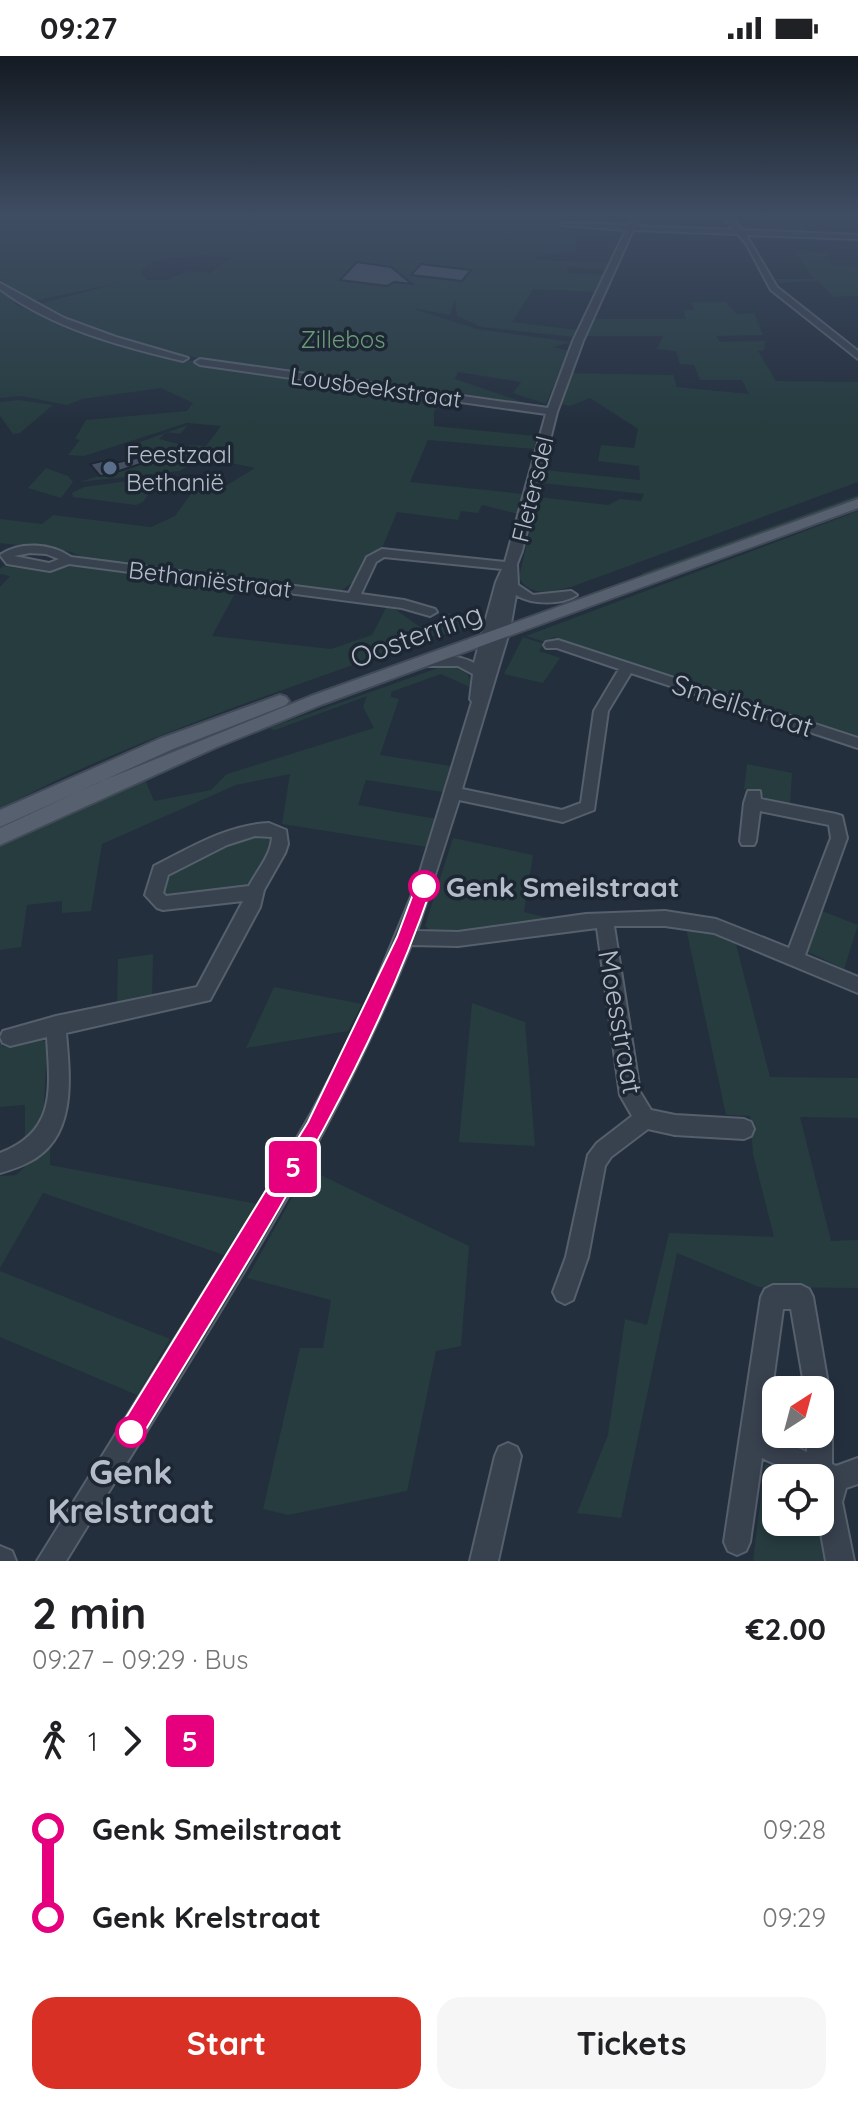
<!DOCTYPE html>
<html lang="en">
<head>
<meta charset="utf-8">
<style>
	:root { --surface:#fff; --page:#f6f6f6; --text:#202124; --muted:#757577; --accent:#d93025 }
	body { margin:0; font-family:Quicksand,sans-serif; background:var(--page); color:var(--text); height:100vh; display:flex; flex-direction:column; font-size:30px; white-space:nowrap }
	* { box-sizing:border-box; margin:0 }
	p { font-size:26px; color:var(--muted) }
	.icon { flex:none; width:44px; height:44px; fill:none; stroke:currentColor; stroke-width:2; stroke-linecap:round; stroke-linejoin:round }
	.map { position:relative; height:1505px; overflow:hidden }
	.sheet { display:flex; flex-direction:column; background:var(--surface); flex:1 }
	.sheet>* { flex:none }
	.badge { padding:0 16px; border-radius:6px; font-size:28px; line-height:52px }
	.needle { width:52px; rotate:36deg }
	.fabs { position:absolute; left:762px; top:1320px; display:grid; gap:16px }
	.fabs a { display:grid; place-items:center; width:72px; height:72px; border-radius:16px; background:var(--surface); box-shadow:0 4px 12px #0003; font-size:40px }
	.map>.badge { position:absolute; translate:-50% -50%; box-shadow:0 0 0 4px #fff }
	.legs { display:flex; align-items:center; gap:12px; height:88px; padding:0 32px; font-size:26px }
	.legs p { margin-inline-start:auto }
	.overview { display:flex; align-items:center; justify-content:space-between; height:136px; padding:0 32px }
	h1 { font-size:44px; font-weight:800; line-height:60px }
	.primary-button { display:flex; gap:16px; margin-top:auto; padding:16px 32px }
	.primary-button a { flex:1; height:92px; border-radius:24px; background:var(--accent); color:#fff; font-size:32px; font-weight:800; line-height:92px; text-align:center }
	.primary-button a+a { background:var(--page); color:var(--text) }
	ul { padding:0 32px; list-style:none }
	li { display:flex; align-items:center; gap:28px; height:88px; font-size:30px }
	li i { display:grid; place-items:center; width:12px; height:100%; margin:0 10px; background:currentColor }
	li i::after { content:''; width:20px; height:20px; margin:-10px; border:6px solid; border-radius:50%; background:var(--surface) }
	li p { margin-inline-start:auto }
	li:first-child i { background:linear-gradient(#0000 50%,currentColor 0) }
	li:last-child i { background:linear-gradient(currentColor 50%,#0000 0) }
	.status { display:flex; justify-content:space-between; align-items:center; height:56px; padding:0 40px; background:var(--surface); direction:ltr }
	.status svg { height:22px; fill:currentColor }
	.map>svg:first-child { display:block }
</style>
</head>
<body>
<div class="status"><b>09:27</b><svg viewBox="0 0 49 12"><path d="M0 12V9h3v3zM5 12V6h3v6zM10 12V3h3v9zM15 12V0h3v12zM26 1h20v11H26zM47 4h2v5h-2z"/></svg></div>
<div class="map">
<svg width="858" height="1505" viewBox="0 0 858 1505">
	<rect width="100%" height="100%" fill="#242f3e"/>
	<!-- green -->
	<path fill="#263c3f" fill-rule="evenodd" d="M0,158h564v11l11,1 1,25 -41,5v4l74,3 -3,7 -38,-3 -2,6 38,2 -8,17 -63,-3 -21,33 65,8 -3,7 -93,-10 -24,-11 -2,-16 -5,15 -39,-7 66,21 95,13 -19,5 15,4 -22,53 -33,-11 8,-11 -63,-10 -3,7 85,29 -337,-49c-58,-11 -113,-34 -169,-54l85,-22 -90,19 -29,-23zM202,199l30,2 -21,16 -22,-2 -23,9h-19l-7,-8c9,-17 43,-13 62,-17z
		M773,158l85,1v8l-53,-1 4,12 -29,-1z
		M794,195l33,2 5,12 26,1v30l-24,1 -16,-16 -38,2 -3,-4h37z
		M0,232l16,13 -2,3 16,7 149,48 135,21 3,3 -6,6 6,2 11,-9 114,17 -8,13v14l103,10 -3,13 -106,-9 -18,42 113,12 -5,20 -36,-9 -4,8 -17,-2 -3,9 -61,-8 -14,34 -21,15 -8,20 -13,10 -256,-33 -14,-6 -71,-9v-24l42,5 11,-9 98,12 24,-11 18,-25 21,2 41,-25 -47,-10v4l-22,-3 -4,5 6,2 -8,5 -101,11 58,-17 -11,-18 62,-22 -8,9 -14,-2 -7,7 27,7 -3,5 5,1 1,-7 17,1 15,-20 -34,-3 -103,33 -16,-1 12,-15 -5,-1 11,-19 101,-9 6,-8 -32,-15 -79,11 -15,6 -45,-9 -22,2z
		M691,246h35l11,12 17,-1 9,22 -47,1 4,6 45,-1 -1,9 -6,1 18,30 82,1v100l-287,105c-19,4 -41,12 -52,-10l19,-80 70,8 12,-6 21,2 3,-7 -103,-11 4,-13 95,10 -1,-14 -41,-5 3,-16 33,3 4,-19 -48,-31 -20,8 -9,-2 11,-31 101,2 4,12 72,7 -7,-14h-42l-6,-15 -14,-1 -4,-13 -19,-2 6,-13h-76l8,-17h91l-3,-9h11z
		M19,344l34,5 -33,28 -7,1 -13,-18v-14z
		M46,412l22,8 5,6 -12,16 -33,-10z
		M151,422l3,9 -11,15 -7,3 -63,-8 -1,-4 12,-6z
		M858,439v4l-211,78 -5,-4z
		M858,455v228l-304,-102 -9,5 -19,-6z
		M78,509l161,21 -27,50 119,13 41,-14 16,-31 32,23 17,-2 10,-12 23,8 -8,5v5l-28,5c-145,53 -298,100 -434,173v-222l10,-11 -10,-2v-5l3,-3 44,6z
		M523,581l21,7 -5,7 21,7 -17,25 -39,-9z
		M458,607l-3,4 13,7 4,14 -31,-14 -50,18v5l8,2 -19,56 71,11 -8,26 -77,-12 -8,25 78,14 -9,28 -145,-23 8,-50 -54,11 -134,59 -11,67 -29,2v-12l-35,4 -6,42 -21,3v-106l145,-65 9,22 57,-11 16,-16 147,-46 -11,-21 4,-11 -92,34 -6,-2 169,-60 -1,-4z
		M747,708l45,9 -2,31 -22,-4 -11,-9 -13,-2z
		M254,775l23,6 -25,49 -87,12 -7,-15 2,-6z
		M453,782l80,17 -9,57 28,7 -116,15 -11,-8z
		M822,855l36,14 -14,44 -36,-17z
		M686,872h14l36,16 34,133 88,1v40l-58,-1 31,124 27,-1v48l-99,-1 -82,-34 -56,265 -44,-5 31,-78 17,-116 22,6 22,-92 105,4 -21,-83 -3,-38 -24,-1z
		M153,898l-1,44 -35,5 1,-44z
		M274,931l88,17 -14,27 -102,17z
		M472,947l53,19 10,124 -76,-4z
		M40,981l7,7 -4,79 -18,15v-33l-25,2v-69l3,9z
		M50,1087v22l207,39 -33,51 -181,-62 -43,75v-92l16,-1z
		M308,1113l161,77 -8,100 -25,5 -29,140 -119,24 -25,-6 37,-161h23l8,-48 -84,-22z
		M0,1215l170,68 -33,56 -137,-58z
		M765,1408l45,14h-34v44h44l13,39h-80z"/>
	<!-- building -->
	<path fill="#455162" stroke="#1f2835" stroke-width="2" d="M357,206l34,5 21,17 -18,-2 -7,4 -47,-6z
		M421,208l50,6 -9,11 -51,-6z
		M141,401l2,6 -36,12 -7,1 -10,-12 12,-3 4,4z"/>
	<g fill="none" stroke-linecap="round" stroke-linejoin="round">
		<!-- minor casing -->
		<g stroke="#565f6c" stroke-width="4">
			<path id="minor" d="M633,158h8l-6,12 99,4 -14,-16h8l14,16 116,5v4l-112,-4 31,52 81,64v8l-87,-69 -24,-45 -9,-11 -105,-4 -50,111 -26,71 -35,139 -5,13 1,21 15,10 38,-4 6,4c-15,10 -45,10 -61,0l-6,34 -48,160 100,21 19,-7 13,-92 25,-42 -62,-21h-11l-2,-3 2,-3 12,-2 300,98v10l-227,-75 -23,38 -14,99 -31,12 -104,-22 -42,131 41,1 128,-18 79,-3 51,8 73,29 42,-110 -2,-13 -69,-14 -4,30 -2,4h-12l-2,-4 4,-38 4,-12h12l1,8 75,15 6,2 5,22 -42,117 53,22v16l-144,-60 -49,-7h-51l26,166 11,18 24,5 69,4 7,3 3,7 -3,7 -7,3 -69,-4 -27,-6 -37,28 -6,9 -17,91 -15,43 -8,4 -8,-4 -4,-8 13,-35 22,-102 9,-12 35,-27 -12,-21 -23,-167 -139,18 -47,-1c-88,218 -223,416 -345,616h-29l224,-361 51,-88 47,-89 57,-138 56,-183 -2,-3 3,-25 -15,-8h-32l-7,-4c13,-9 41,-7 55,1l22,-81 6,-13 -118,-12 -8,5 -15,32 43,6 31,9 2,3 -7,4 -28,-8 -333,-44 -19,7 -43,-7 -7,-9c20,-14 51,-12 71,2l278,36 18,-36 15,-8 123,13 41,-148 -346,-49 -5,-3 5,-3 348,49 25,-67 53,-111 -64,-5 4,-2 62,2zM30,497l16,1 13,5 -10,4 -35,-7zM502,547l-14,52 1,-4z
				M0,227l64,35 52,19 72,21 -5,3c-63,-15 -131,-33 -183,-72z
				M269,767l17,7 2,14 -3,9 -21,37 -4,17 -50,93 -144,33c4,45 11,105 -37,129 -9,5 -19,8 -29,11v-20c57,-22 50,-64 47,-116l-37,9 -7,-3 -3,-6 3,-6 53,-15 141,-29 46,-86 -80,9 -6,-2 -12,-13 9,-29c36,-18 73,-41 115,-43zM255,780l17,1c-1,19 -15,33 -23,49l-83,10 -3,-3 5,-18 59,-30z
				M773,1229h28l8,4 4,8 16,93 -2,6 5,9v59l4,2 22,-8v26l-12,4 -4,14 12,59h-28l-7,-39 1,-44h-16l-42,-20 -12,84 -4,9 -9,4 -9,-4 -4,-9 37,-245 4,-8zM783,1253h8l14,81h15v44h-13v18l-41,-19z
				M508,1387l9,4 4,9 -23,105h-28l25,-105 4,-9z
				M0,1490l12,5 4,10h-16z"/>
		</g>
		<!-- major casing -->
		<g stroke="#414a57" stroke-width="4">
			<path id="major" d="M858,443v9l-535,196 -106,43 -217,98v-17l97,-45 214,-87z
				M280,639l6,2 3,4 -3,4 -113,44 -173,78v-17l159,-71z"/>
		</g>
		<!-- minor -->
		<use href="#minor" fill="#38414e" fill-rule="evenodd"/>
		<!-- major -->
		<use href="#major" fill="#56606e" fill-rule="evenodd"/>
	</g>
	<!-- sky -->
	<linearGradient id="sky" x2="0" y2="1"><stop stop-color="#141a22"/><stop offset="0.43" stop-color="#3f4d63"/><stop offset="1" stop-color="#3f4d63" stop-opacity="0"/></linearGradient>
	<rect width="858" height="369" fill="url(#sky)"/>
	<!-- line-1 -->
	<path fill="#e6007e" stroke="#fff" stroke-width="2" d="M424,824l8,6c-67,199 -186,376 -293,555l-8,3 -9,-3 -4,-9 4,-8 186,-302 89,-185 19,-51z"/>
	<!-- markers -->
	<circle fill="#5c6f8a" stroke="#1d2633" stroke-width="3" cx="110" cy="412" r="8"/>
	<g fill="#fff" stroke="#e6007e" stroke-width="4">
		<circle cx="424" cy="830" r="14"/>
		<circle cx="131" cy="1376" r="14"/>
	</g>
	<g text-anchor="middle" dominant-baseline="central" stroke-width="7" stroke-linejoin="round" paint-order="stroke">
		<!-- far-park labels -->
		<g font-size="24" fill="#6b9a76" stroke="#1d2633">
			<text x="343" y="283">Zillebos</text>
		</g>
		<!-- far-street labels -->
		<g font-size="24" fill="#b4bcc9" stroke="#1d2633">
			<text transform="translate(376 331) rotate(8)">Lousbeekstraat</text>
			<text transform="translate(532 433) rotate(-76)">Fletersdel</text>
			<text transform="translate(210 523) rotate(7)">Bethaniëstraat</text>
		</g>
		<!-- far-poi labels -->
		<g font-size="24" fill="#b4bcc9" stroke="#1d2633" text-anchor="start">
			<text x="126" y="398">Feestzaal<tspan x="126" dy="28">Bethanië</tspan></text>
		</g>
		<!-- street labels -->
		<g font-size="28" fill="#b4bcc9" stroke="#1d2633">
			<text transform="translate(416 579) rotate(-20)">Oosterring</text>
			<text transform="translate(743 649) rotate(18)">Smeilstraat</text>
			<text transform="translate(621 966) rotate(80)">Moesstraat</text>
		</g>
		<!-- stop labels -->
		<g font-size="28" font-weight="bold" fill="#b4bcc9" stroke="#1d2633" text-anchor="start">
			<text x="446" y="830">Genk Smeilstraat</text>
		</g>
		<!-- near-stop labels -->
		<g font-size="34" font-weight="bold" fill="#b4bcc9" stroke="#1d2633">
			<text x="131" y="1415">Genk<tspan x="131" dy="39">Krelstraat</tspan></text>
		</g>
	</g>
</svg>
<div class="fabs">
<a><svg class="needle" viewBox="-14 -14 28 28"><path d="M0-13l5 13h-10z" fill="#e53935"/><path d="M0 13l5-13h-10z" fill="#757577"/></svg></a>
<a><svg class="icon" aria-label="locate" viewBox="0 0 24 24"><circle cx="12" cy="12" r="6"/><path d="M12 2v4M12 18v4M2 12h4M18 12h4"/></svg></a>
</div>
<b class="badge" style="left:293px;top:1111px;background:#e6007e;color:#fff">5</b>
</div>
<section class="sheet">
<div class="overview"><div><h1>2 min</h1><p>09:27 – 09:29 · Bus</p></div><b>€2.00</b></div>
<div class="legs"><svg class="icon" aria-label="walk" viewBox="0 0 24 24"><circle cx="13" cy="4" r="2"/><path d="M13 8l-2 6 4 7M11 14l-3 7M7 12l3-4h3l4 4"/></svg>1<svg class="icon" aria-label="forward" viewBox="0 0 24 24"><path d="M9 5l7 7-7 7"/></svg><b class="badge" style="background:#e6007e;color:#fff">5</b></div>
<ul>
<li><i style="color:#e6007e"></i><b>Genk Smeilstraat</b><p>09:28</p></li>
<li><i style="color:#e6007e"></i><b>Genk Krelstraat</b><p>09:29</p></li>
</ul>
<div class="primary-button"><a>Start</a><a>Tickets</a></div>
</section>
</body>
</html>
